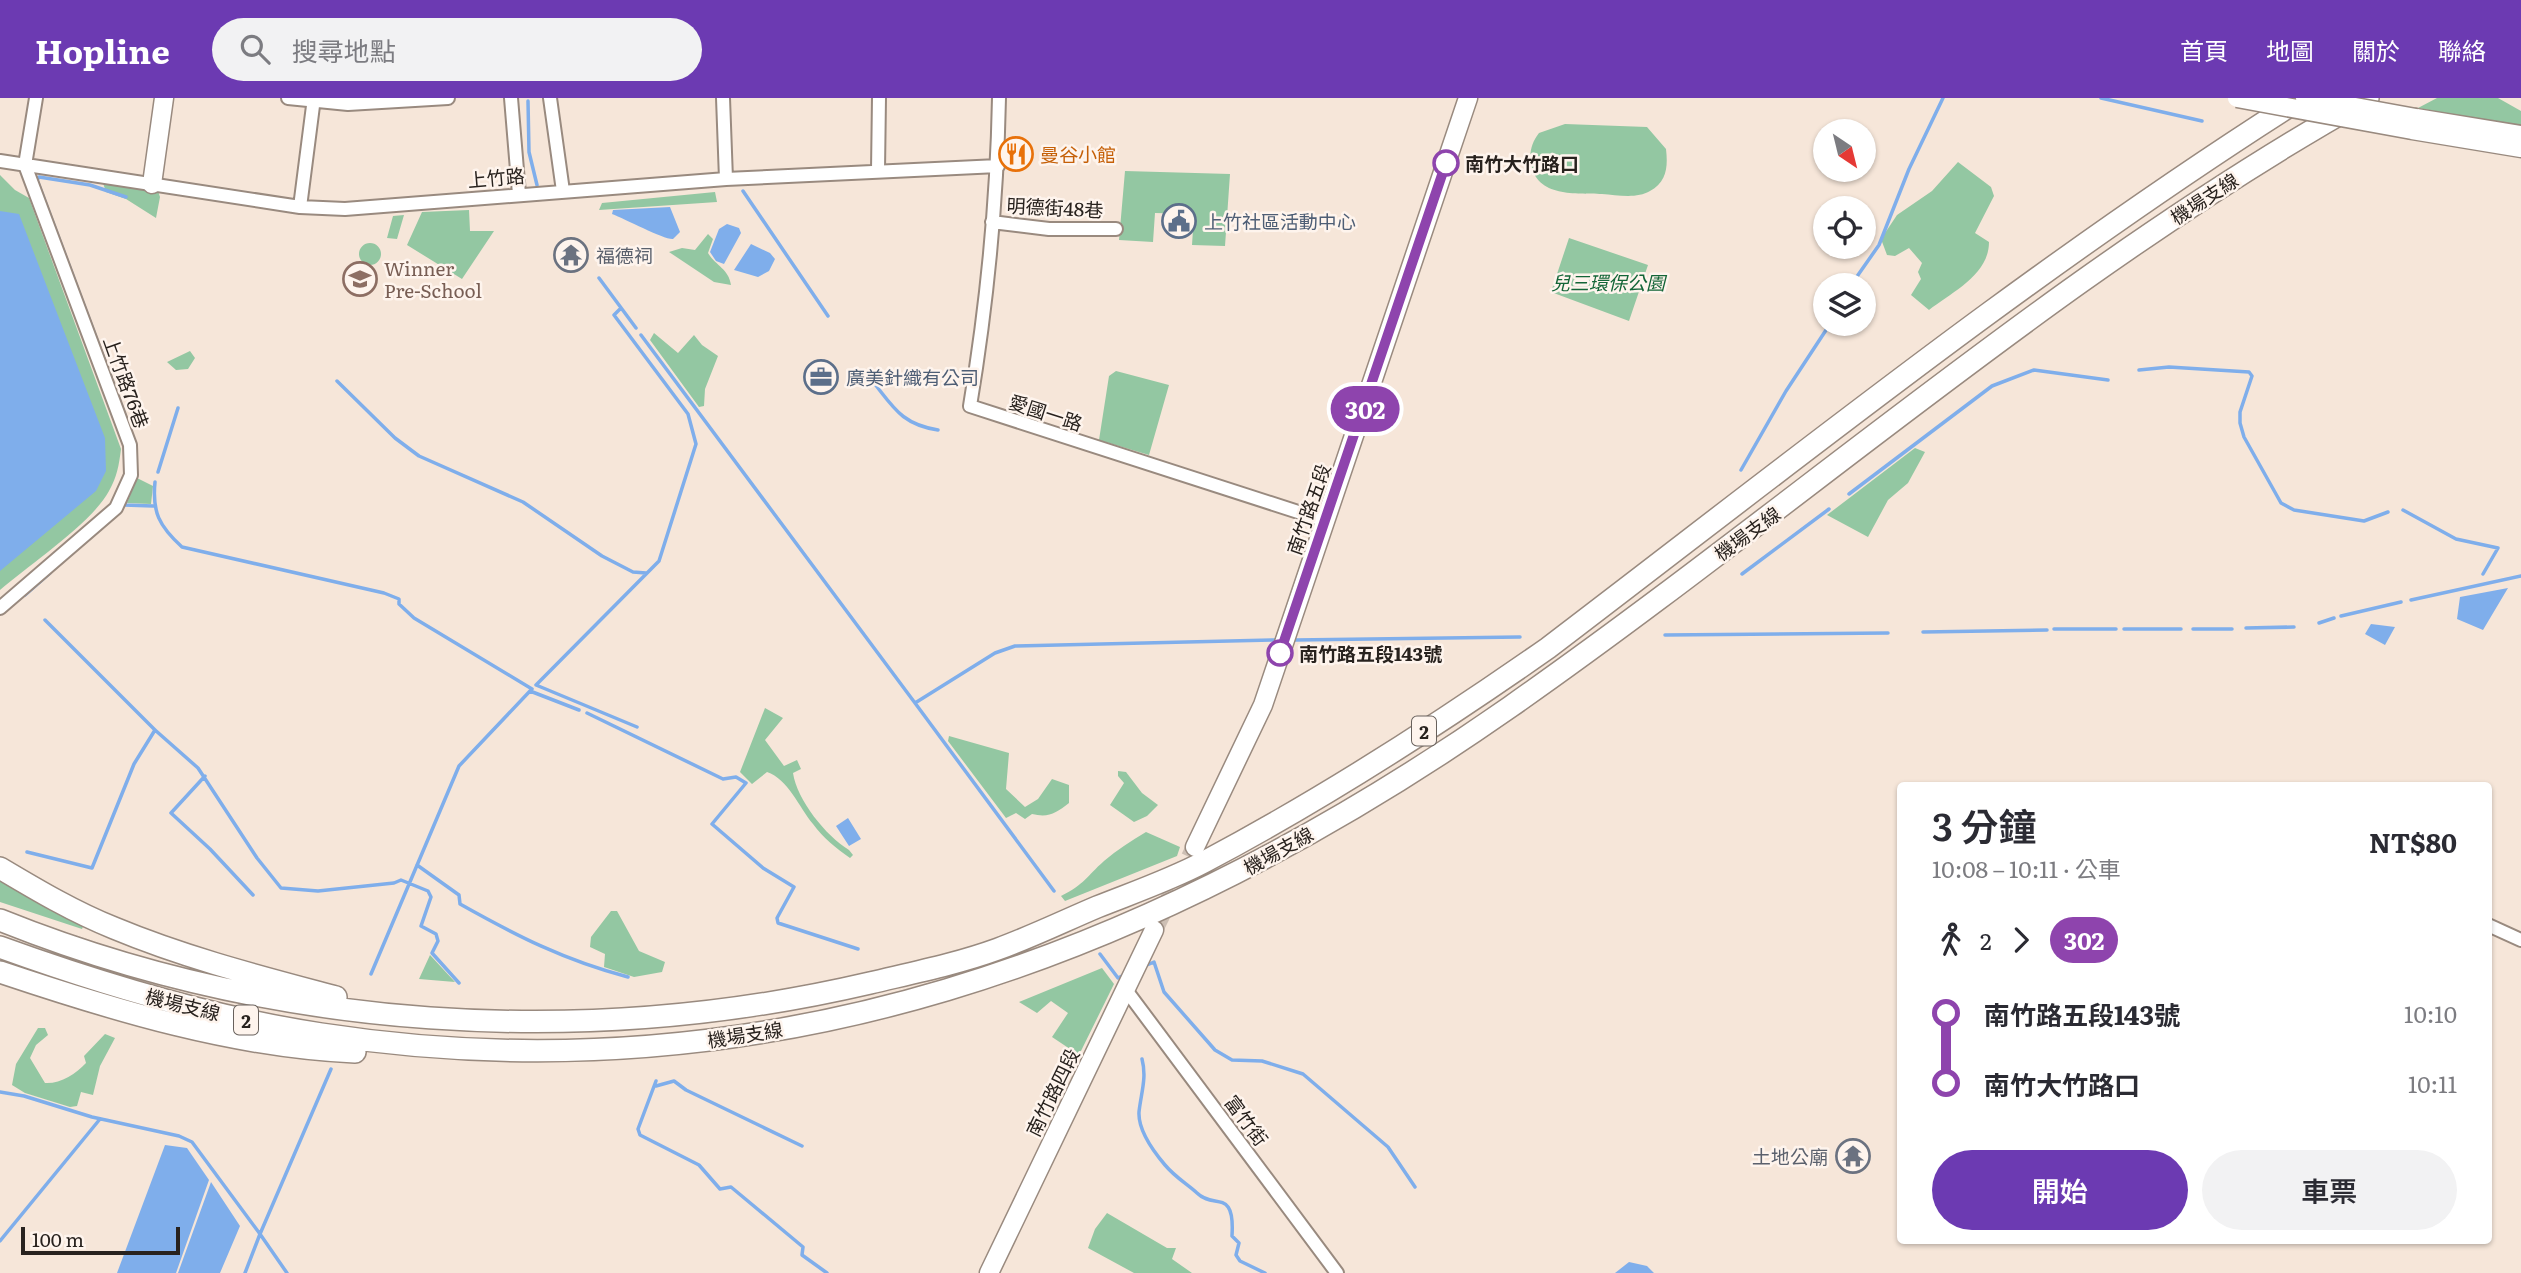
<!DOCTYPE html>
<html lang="zh-TW">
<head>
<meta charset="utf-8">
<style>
	:root { --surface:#fff; --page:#f2f2f3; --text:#2b2b33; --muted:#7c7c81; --accent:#6c3ab2 }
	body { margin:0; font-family:Literata,"Noto Sans TC",serif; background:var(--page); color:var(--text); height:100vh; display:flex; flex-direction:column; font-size:26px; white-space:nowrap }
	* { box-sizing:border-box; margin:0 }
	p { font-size:23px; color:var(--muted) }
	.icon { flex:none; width:38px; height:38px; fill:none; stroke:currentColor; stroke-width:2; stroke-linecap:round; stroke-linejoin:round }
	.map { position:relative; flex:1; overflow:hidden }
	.drawer { position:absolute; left:1897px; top:684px; width:595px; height:462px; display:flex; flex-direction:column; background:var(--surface); border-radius:7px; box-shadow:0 2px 5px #0004 }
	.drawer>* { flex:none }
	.badge { padding:0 14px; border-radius:23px; font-size:24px; line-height:46px }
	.needle { width:46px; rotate:145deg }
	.fabs { position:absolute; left:1813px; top:21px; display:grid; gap:14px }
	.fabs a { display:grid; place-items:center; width:63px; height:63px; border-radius:50%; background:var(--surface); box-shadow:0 2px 5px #0004; font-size:35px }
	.scale { position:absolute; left:21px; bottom:18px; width:159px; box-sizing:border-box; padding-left:7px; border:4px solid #28221e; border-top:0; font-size:19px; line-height:24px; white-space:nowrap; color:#28221e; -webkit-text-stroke:5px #fef4ed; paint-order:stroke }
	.map>.badge { position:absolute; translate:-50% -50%; box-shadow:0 0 0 4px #fff }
	.legs { display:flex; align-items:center; gap:10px; height:77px; padding:0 35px; font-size:23px }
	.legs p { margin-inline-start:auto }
	.overview { display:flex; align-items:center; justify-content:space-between; height:119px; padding:0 35px }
	h1 { font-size:38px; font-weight:600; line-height:52px }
	.primary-button { display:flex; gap:14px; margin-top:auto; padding:14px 35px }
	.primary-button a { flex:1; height:80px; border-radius:42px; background:var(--accent); color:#fff; font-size:28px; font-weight:600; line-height:80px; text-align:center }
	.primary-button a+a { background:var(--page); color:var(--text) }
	ul { padding:0 35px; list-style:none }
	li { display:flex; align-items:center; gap:24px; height:70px; font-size:26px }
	li i { display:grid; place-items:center; width:10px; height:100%; margin:0 9px; background:currentColor }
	li i::after { content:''; width:18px; height:18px; margin:-9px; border:5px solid; border-radius:50%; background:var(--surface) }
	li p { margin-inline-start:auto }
	li:first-child i { background:linear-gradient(#0000 50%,currentColor 0) }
	li:last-child i { background:linear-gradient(currentColor 50%,#0000 0) }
	header { display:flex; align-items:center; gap:42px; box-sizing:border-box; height:98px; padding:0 35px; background:var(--accent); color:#fff }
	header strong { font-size:33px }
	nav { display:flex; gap:38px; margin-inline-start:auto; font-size:24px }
	.search { width:490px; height:63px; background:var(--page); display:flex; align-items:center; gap:18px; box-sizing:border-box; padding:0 24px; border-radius:38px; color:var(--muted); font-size:26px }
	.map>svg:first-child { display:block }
</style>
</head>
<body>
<header>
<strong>Hopline</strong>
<div class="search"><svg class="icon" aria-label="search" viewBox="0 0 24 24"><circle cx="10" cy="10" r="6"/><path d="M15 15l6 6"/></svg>搜尋地點</div>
<nav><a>首頁</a><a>地圖</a><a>關於</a><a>聯絡</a></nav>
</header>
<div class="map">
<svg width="2521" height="1175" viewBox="0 0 2521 1175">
	<rect width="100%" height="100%" fill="#f6e6d9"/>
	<!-- green -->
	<path fill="#93c7a2" d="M2437,0h61l23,13v18l-103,-21z
		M1565,26l82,3 19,22c2,17 1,33 -16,42 -13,8 -33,4 -48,3 -25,-1 -66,4 -71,-31 -2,-11 1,-21 8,-30z
		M1958,64l33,25 3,9 -19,37 14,9c0,33 -37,50 -60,68l-18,-15 10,-16 -3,-7 4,-9 -13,-15 -14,8 -8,-1 -6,-16 16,-24 35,-24z
		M1125,73l105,3 -5,72 -33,-1 2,-31 -39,-1 -2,29 -34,-2z
		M0,77l15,15 14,8 92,251c-2,16 -4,28 -12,42 -17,32 -80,74 -109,99z
		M103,85l55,8 2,6 -4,21 -30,-19 -20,-7z
		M715,94l2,10 -118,8 3,-7z
		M469,112l1,21h24l-32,48 -55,-34 15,-33z
		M404,117l-7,24 -10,-1 6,-22z
		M708,136l5,5 -5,14c7,12 21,16 23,32l-17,-3 -45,-30 13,-4 13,2z
		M1569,140l79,27 -19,56 -78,-29z
		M359 156a11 11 0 1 1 22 0a11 11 0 1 1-22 0Z
		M654,235l24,20 16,-18 8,10 16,11 -13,33 -1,17 -5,1 -49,-67z
		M190,253l5,7 -7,11 -12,1 -9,-8z
		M1116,273l53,14 -20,70 -50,-15 10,-64z
		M1915,350l10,4 -17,31 -20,17 -20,37 -41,-22z
		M137,380l16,8 -2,18 -24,-1z
		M765,610l18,10 -18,22 19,26 13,-6 4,9 -8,4c4,27 33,63 56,77l4,5 -3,3c-14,-10 -27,-20 -37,-34 -14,-17 -25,-45 -46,-52l-15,12 -12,-12z
		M949,638l60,17 -3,36 19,18 13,-8 14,-20 17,6v18c-13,10 -20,15 -37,11l-7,5 -9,-6 -10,5 -58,-77z
		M1118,673l8,1 16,21 16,12 -11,11 -13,6 -24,-17 14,-22 -6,-7z
		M1146,734l34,15 -3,9 -112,45 -4,-5c24,-12 25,-19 43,-35 13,-11 27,-20 42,-29z
		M0,781l84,45 -2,5 -82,-27z
		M611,813h6l22,40 26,11 -3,10 -28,5 -30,-10 1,-13 -15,-7 1,-10z
		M430,857l25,27 -36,-3z
		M1102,870l12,16 -35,71 -27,-18 16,-24 -17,-12 -14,12 -18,-11z
		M38,930h7l3,7 -12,10 -6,13 15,25c15,1 31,-9 41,-20l-2,-7 21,-22 10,4 -15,28 -7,29 -12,-3 -4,14 -7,1 -45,-14 -13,-8 4,-21z
		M1107,1115l60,35h9l-4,11 20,14h-58l-46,-25 7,-19z"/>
	<!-- water -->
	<path fill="#7faeeb" d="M670,109l10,25 -7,7c-8,1 -48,-20 -61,-25l1,-4z
		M0,113l19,3 86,224 1,33 -10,20 -96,80z
		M727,126l12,4 2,5 -17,31 -8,-3 -6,-9 9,-23z
		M751,146l19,9 5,6 -6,12 -11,6 -24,-7z
		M2508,490l-25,42 -26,-11 3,-22z
		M2371,526l24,3 -10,18 -20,-11z
		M848,720l13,21 -12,7 -13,-20z
		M165,1047l22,3 22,32 -33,93h-59z
		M211,1084l29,44 -20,47h-42z
		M1629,1164l18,4 7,7h-39z"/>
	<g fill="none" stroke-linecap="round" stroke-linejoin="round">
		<!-- stream -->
		<path stroke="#7faeeb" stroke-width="3.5" d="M2101,0l101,23
			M528,3l1,51 8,33
			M743,93l85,125
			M126,99l-36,-12 -51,-8 -2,3 94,251
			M599,180l37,50
			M1851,187l28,-40 30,-76 34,-71
			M621,210l-7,7 74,99 8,30 -37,117 -123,124 101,42
			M641,237l274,368
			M2139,272l30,-3 80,5 3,4 -12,36v11l4,14 37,66 13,7 70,11 24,-9
			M870,280c23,28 30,46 68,52
			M337,283l58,57 24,18 104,46 79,54 31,16 13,1
			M1741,372l45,-79 44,-67
			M158,374l20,-64
			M134,384l-10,23 29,1
			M155,384c-3,30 4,44 27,65l202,46 15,6v5l15,14 118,71
			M1849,396l143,-108 42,-16 74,10
			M2403,412l53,29 42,9 -15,26
			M1742,476l87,-65
			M25,497l25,-22
			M2411,502l110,-24
			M2341,518l60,-14
			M45,522l110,110 43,38 59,90 24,30 37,3 76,-8 7,-3 27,11 3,6 -10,29 15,8 2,7 -6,12 27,30
			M2319,525l15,-5
			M2246,530l48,-1
			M2054,531h62
			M2124,531h57
			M2193,531h39
			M1923,534l124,-2
			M1665,537l223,-2
			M1295,542l225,-3
			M587,615l136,66 13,-2 10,6 -34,41 51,44 31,19 -17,31 1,5 80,26
			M205,678l-34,37 39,36 43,46
			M27,754l65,16 42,-104 21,-34
			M417,767l42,30 1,9c57,32 104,56 168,73
			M1054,793l-139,-188 80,-50 20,-7 260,-6
			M1100,856l18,24 6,-3
			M1147,867l7,-3 10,30 51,58 17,10 30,1 41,13 85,73 27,40
			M371,876l88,-208 71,-75 49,19
			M1142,961c5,19 -1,34 -3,53 -1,18 15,40 26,53 10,12 22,19 32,28 17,17 38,-6 35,43l7,7 -3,12 4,6 25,12
			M656,983l-18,48 2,6 59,30 21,24 11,-2 72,60 -1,8 25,18
			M656,988l18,-5 12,9 116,56
			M0,994l24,4 68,21 87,19 13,6 68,92 -15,39
			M0,1143l100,-122
			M287,1175l-27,-39 71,-165"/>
		<!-- secondary-tunnel -->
		<path stroke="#cdbfb4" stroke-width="18" stroke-dasharray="18 9" stroke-linecap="butt" d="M1154,832l41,-83"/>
		<!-- street casing -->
		<g stroke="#998a7f" stroke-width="16">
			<path id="street" d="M288,0l60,6 100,-6
				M511,0l8,96
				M550,0l13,93
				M723,0l3,81
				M999,0c-2,103 -12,206 -29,308l356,115
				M0,63l300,46 45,2 381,-30 272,-13
				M878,72l1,-72
				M300,109l14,-109
				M992,124l57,7h67
				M0,510l116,-100 15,-33 -1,-30 -105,-280 11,-67
				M2488,827l33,15
				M1126,892l211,283"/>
		</g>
		<!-- secondary casing -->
		<g stroke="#998a7f" stroke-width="21">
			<path id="secondary" d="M2416,20l105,17
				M2412,32l109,18
				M152,86l12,-86
				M1195,749l68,-142 205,-607
				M989,1175l165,-343"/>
		</g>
		<!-- highway casing -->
		<g stroke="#998a7f" stroke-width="24">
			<path id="highway" d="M0,770c37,22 74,44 114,60 72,30 147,49 222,69
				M0,822c273,110 583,130 870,63 42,-10 87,-19 128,-34 33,-12 66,-28 99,-42 35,-14 73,-27 107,-45 119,-63 234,-137 344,-214 247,-188 489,-382 751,-548
				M0,849c105,38 211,70 321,87 442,68 831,-77 1189,-327 287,-201 551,-437 858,-609
				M0,874c113,38 235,75 355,80"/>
		</g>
		<!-- street -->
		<use href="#street" stroke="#fff" stroke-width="12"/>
		<!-- secondary -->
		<use href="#secondary" stroke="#fff" stroke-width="18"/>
		<!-- highway -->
		<use href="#highway" stroke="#fff" stroke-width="21"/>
		<!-- secondary-bridge casing -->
		<g stroke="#998a7f" stroke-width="21" stroke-linecap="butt">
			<path id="secondary-bridge" d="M2237,0l175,32
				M2305,0l111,20"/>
		</g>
		<!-- secondary-bridge -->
		<use href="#secondary-bridge" stroke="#fff" stroke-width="18"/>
	</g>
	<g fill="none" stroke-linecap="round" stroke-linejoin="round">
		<!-- line-1 casing -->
		<g stroke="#fff" stroke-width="16">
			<path id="line-1" d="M1280,555l166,-490"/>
		</g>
		<!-- line-1 -->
		<use href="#line-1" stroke="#8e44ad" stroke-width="10"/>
	</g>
	<!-- icons -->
	<defs>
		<g id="restaurant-ring" transform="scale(1.75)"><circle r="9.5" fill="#fef4ed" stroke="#e8710a" stroke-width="1.5"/><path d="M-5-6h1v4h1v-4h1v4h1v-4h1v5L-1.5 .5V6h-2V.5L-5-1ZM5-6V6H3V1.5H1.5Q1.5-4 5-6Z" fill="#e8710a"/></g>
		<g id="civic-ring" transform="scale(1.75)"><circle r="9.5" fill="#fef4ed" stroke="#5c6f8a" stroke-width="1.5"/><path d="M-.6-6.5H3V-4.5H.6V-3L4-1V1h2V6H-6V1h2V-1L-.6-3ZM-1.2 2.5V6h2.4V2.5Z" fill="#5c6f8a"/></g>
		<g id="temple-ring" transform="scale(1.75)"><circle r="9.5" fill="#fef4ed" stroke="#6b7280" stroke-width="1.5"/><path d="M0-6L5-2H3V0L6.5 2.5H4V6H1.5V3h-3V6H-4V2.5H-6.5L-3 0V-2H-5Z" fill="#6b7280"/></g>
		<g id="school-ring" transform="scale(1.75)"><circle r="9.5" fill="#fef4ed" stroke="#8d6e63" stroke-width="1.5"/><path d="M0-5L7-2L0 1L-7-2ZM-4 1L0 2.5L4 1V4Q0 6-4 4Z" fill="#8d6e63"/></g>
		<g id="office-ring" transform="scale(1.75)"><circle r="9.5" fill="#fef4ed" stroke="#5c6f8a" stroke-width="1.5"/><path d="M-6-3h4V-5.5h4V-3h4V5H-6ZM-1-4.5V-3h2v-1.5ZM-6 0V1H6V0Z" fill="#5c6f8a"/></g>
	</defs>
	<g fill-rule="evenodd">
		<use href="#restaurant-ring" x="1016" y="56"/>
		<use href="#civic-ring" x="1179" y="123"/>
		<use href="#temple-ring" x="571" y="157"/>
		<use href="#school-ring" x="360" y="181"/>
		<use href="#office-ring" x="821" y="279"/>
		<use href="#temple-ring" x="1853" y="1058"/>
	</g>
	<!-- markers -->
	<g fill="#fff" stroke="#8e44ad" stroke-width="3.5">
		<circle cx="1446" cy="65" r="12"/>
		<circle cx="1280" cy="555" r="12"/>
	</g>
	<g text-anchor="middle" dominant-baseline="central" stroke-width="5" stroke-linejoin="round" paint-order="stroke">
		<!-- shield labels -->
		<g fill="#fef4ed" stroke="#68615c" stroke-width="2">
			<rect x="1412" y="618.5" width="24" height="29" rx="5"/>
			<rect x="234" y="907.5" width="24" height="29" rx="5"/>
		</g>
		<g font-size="18" font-weight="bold" fill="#28221e">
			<text x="1424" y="633">2</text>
			<text x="246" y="922">2</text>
		</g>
		<!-- food labels -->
		<g font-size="19" fill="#c56008" stroke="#fef4ed" text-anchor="start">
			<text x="1040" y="56">曼谷小館</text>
		</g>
		<!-- stop labels -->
		<g font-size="19" font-weight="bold" fill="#28221e" stroke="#fef4ed" text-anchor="start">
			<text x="1465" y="65">南竹大竹路口</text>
			<text x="1299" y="555">南竹路五段143號</text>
		</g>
		<!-- street labels -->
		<g font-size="19" fill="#28221e" stroke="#fef4ed">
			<text transform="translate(496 79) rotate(-5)">上竹路</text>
			<text transform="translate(2204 100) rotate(-33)">機場支線</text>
			<text transform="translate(1055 109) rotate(3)">明德街48巷</text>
			<text transform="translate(127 284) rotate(70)">上竹路76巷</text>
			<text transform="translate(1046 314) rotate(18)">愛國一路</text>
			<text transform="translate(1308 411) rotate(-71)">南竹路五段</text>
			<text transform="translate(1747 435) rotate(-36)">機場支線</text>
			<text transform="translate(1278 752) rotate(-29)">機場支線</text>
			<text transform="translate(183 906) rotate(14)">機場支線</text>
			<text transform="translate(745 936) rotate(-9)">機場支線</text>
			<text transform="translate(1052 994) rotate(-64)">南竹路四段</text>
			<text transform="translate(1247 1022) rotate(53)">富竹街</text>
		</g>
		<!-- service labels -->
		<g font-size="19" fill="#4e5e75" stroke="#fef4ed" text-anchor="start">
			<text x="1204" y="123">上竹社區活動中心</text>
			<text x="846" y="279">廣美針織有公司</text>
		</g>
		<!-- worship labels -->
		<g font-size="19" fill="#5b616d" stroke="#fef4ed" text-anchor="start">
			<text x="596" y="157">福德祠</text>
			<text x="1828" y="1058" text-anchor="end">土地公廟</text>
		</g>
		<!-- education labels -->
		<g font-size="19" fill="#785e54" stroke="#fef4ed" text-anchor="start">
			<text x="384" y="170">Winner<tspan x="384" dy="22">Pre-School</tspan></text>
		</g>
		<!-- park labels -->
		<g font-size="19" font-style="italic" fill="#136537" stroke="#fef4ed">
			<text x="1608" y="184">兒三環保公園</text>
		</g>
	</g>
</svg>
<div class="fabs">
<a><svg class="needle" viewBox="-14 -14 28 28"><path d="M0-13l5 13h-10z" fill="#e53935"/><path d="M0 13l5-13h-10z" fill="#7c7c81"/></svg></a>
<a><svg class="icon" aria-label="locate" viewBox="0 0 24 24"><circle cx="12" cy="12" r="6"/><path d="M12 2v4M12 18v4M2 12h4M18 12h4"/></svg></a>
<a><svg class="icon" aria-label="layers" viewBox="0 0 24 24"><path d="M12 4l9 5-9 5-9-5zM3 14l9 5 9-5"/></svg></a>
</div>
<div class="scale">100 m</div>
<b class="badge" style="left:1365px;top:311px;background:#8e44ad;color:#fff">302</b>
<section class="drawer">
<div class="overview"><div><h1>3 分鐘</h1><p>10:08 – 10:11 · 公車</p></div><b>NT$80</b></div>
<div class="legs"><svg class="icon" aria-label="walk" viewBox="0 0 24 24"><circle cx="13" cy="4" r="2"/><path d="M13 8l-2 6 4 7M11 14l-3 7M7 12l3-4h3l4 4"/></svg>2<svg class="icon" aria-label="forward" viewBox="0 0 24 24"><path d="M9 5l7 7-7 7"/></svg><b class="badge" style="background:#8e44ad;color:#fff">302</b></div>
<ul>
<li><i style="color:#8e44ad"></i><b>南竹路五段143號</b><p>10:10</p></li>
<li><i style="color:#8e44ad"></i><b>南竹大竹路口</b><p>10:11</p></li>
</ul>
<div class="primary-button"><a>開始</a><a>車票</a></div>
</section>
</div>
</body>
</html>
